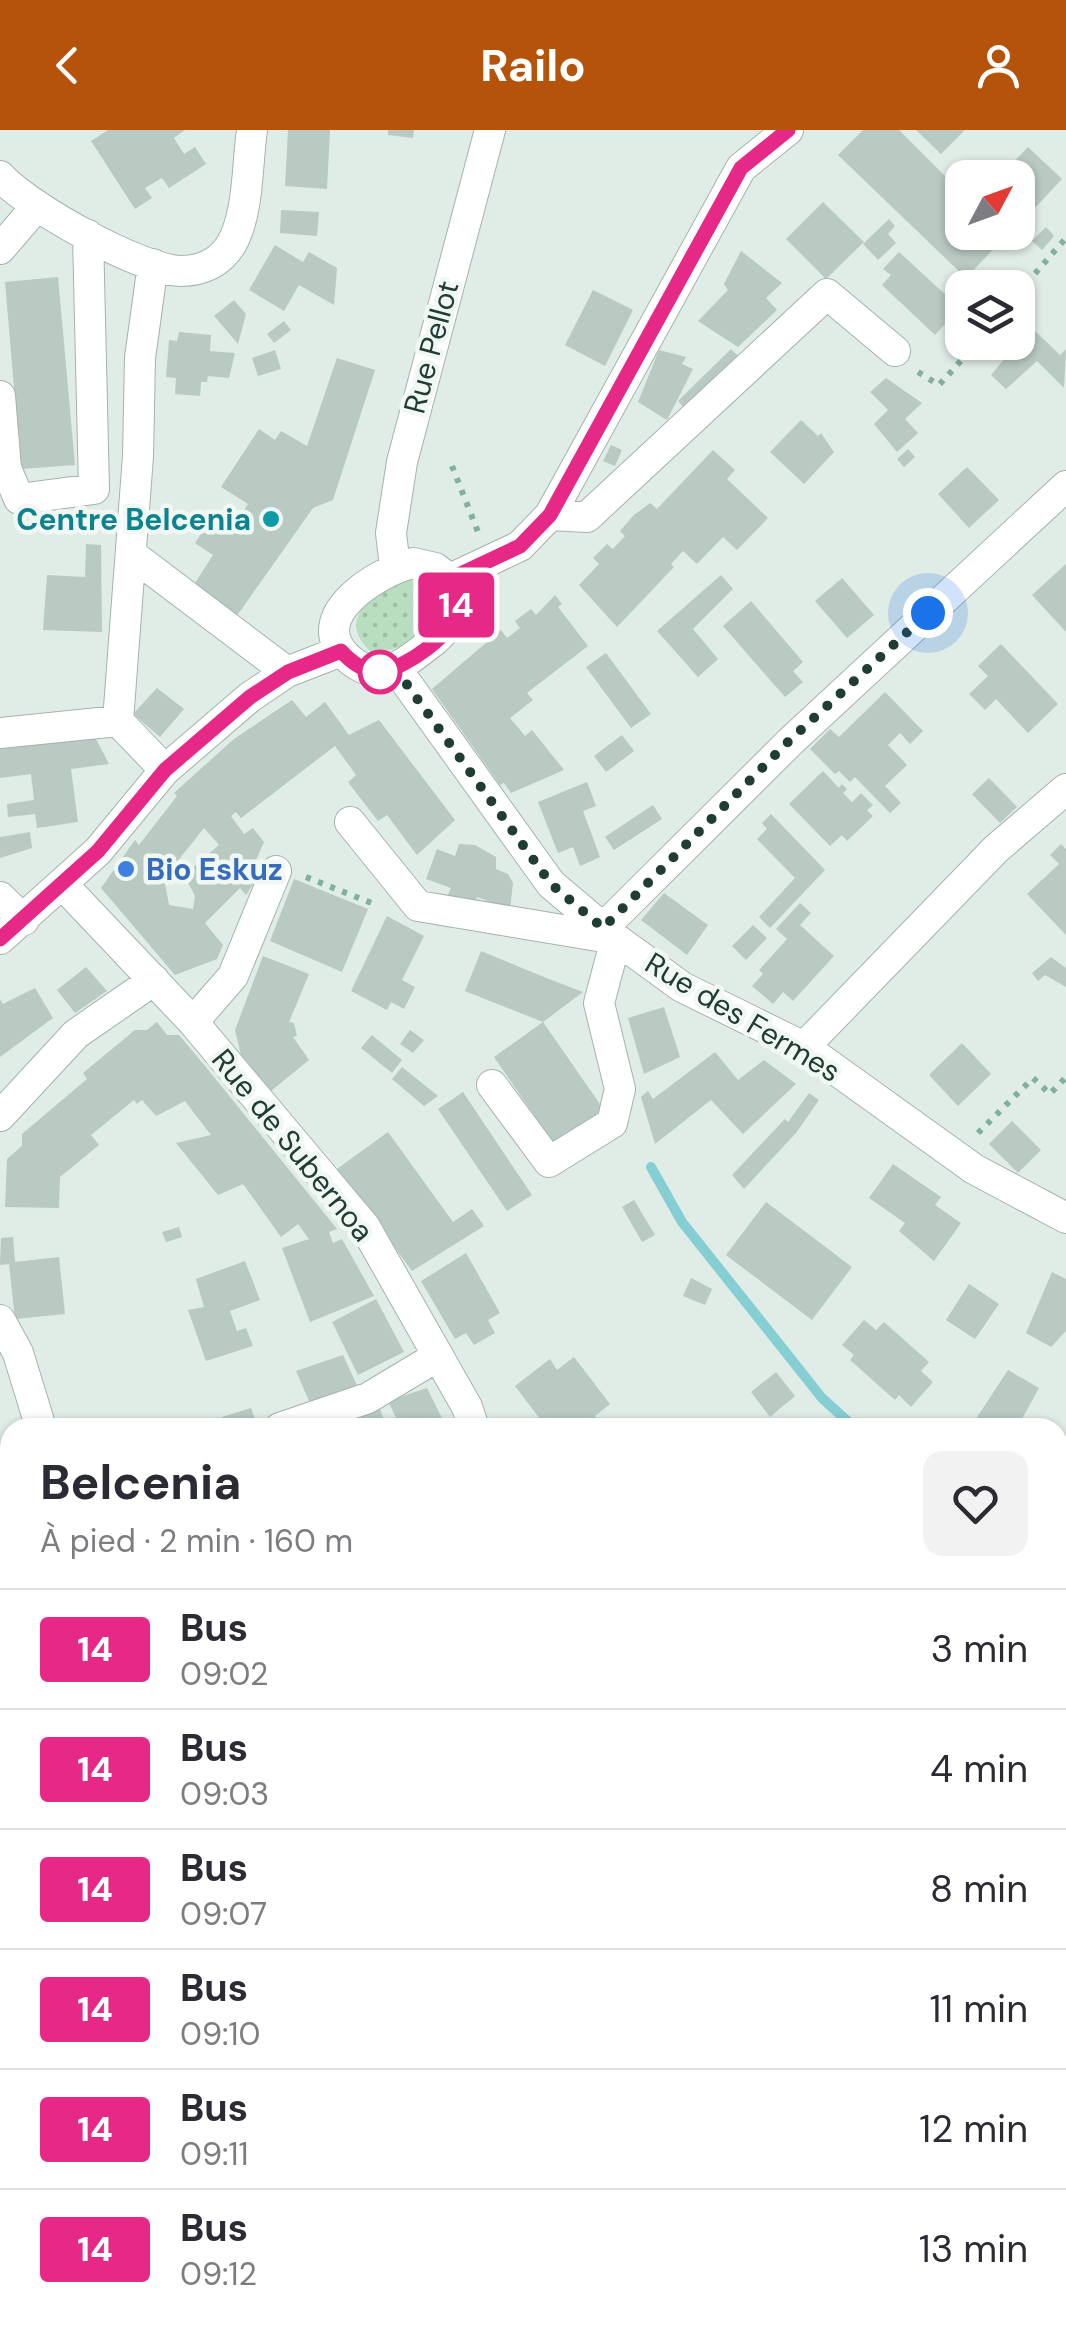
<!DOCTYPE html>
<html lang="fr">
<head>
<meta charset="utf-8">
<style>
	:root { --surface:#fff; --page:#f2f2f3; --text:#2b2b33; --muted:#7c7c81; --line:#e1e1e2; --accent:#b45309 }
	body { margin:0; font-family:"DM Sans",sans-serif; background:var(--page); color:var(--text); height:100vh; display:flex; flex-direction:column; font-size:38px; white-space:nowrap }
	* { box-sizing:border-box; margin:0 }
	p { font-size:32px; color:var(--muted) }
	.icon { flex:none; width:55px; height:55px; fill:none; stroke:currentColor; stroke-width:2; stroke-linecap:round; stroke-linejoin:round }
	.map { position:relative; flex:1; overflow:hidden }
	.drawer { position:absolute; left:0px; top:1288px; width:1068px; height:912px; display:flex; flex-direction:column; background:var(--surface); border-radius:30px 30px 0 0; box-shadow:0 2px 8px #0004 }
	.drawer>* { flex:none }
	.badge { padding:0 20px; border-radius:8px; font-size:35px; line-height:65px }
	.needle { width:65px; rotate:49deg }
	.controls { position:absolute; left:945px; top:30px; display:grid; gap:20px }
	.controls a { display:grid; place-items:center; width:90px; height:90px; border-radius:20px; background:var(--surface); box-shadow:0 2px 8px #0004; font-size:50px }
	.you { position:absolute; width:50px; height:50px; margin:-25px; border:8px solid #fff; border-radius:50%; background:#1a73e8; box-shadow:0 0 0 15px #1a73e833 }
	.map>.badge { position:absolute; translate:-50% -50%; box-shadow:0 0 0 5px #fff }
	.round { display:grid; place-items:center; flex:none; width:105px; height:105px; border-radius:20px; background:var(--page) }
	.overview { display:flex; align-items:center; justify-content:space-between; height:170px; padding:0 40px }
	h1 { font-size:48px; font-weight:700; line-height:75px }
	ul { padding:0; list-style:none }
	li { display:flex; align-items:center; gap:30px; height:120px; padding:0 40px; border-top:2px solid var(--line) }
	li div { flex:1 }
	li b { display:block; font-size:38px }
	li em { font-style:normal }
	li .badge { min-width:110px; font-weight:700; text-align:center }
	header { display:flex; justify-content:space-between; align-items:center; height:130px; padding:0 40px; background:var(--accent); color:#fff; font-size:45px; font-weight:700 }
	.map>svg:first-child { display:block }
</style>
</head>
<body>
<header><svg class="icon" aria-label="back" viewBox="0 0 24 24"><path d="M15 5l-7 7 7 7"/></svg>Railo<svg class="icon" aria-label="person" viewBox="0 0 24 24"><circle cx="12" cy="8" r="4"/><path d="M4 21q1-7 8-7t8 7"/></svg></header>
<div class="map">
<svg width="1066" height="2198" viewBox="0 0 1066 2198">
	<defs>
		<pattern id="grass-dots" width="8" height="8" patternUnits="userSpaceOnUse" patternTransform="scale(2.5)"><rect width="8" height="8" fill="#b8debf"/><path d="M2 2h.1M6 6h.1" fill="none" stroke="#9ebfa5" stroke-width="1.8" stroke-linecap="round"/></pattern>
		<pattern id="forest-firs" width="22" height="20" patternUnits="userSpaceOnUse" patternTransform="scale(2.5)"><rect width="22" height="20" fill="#b8debf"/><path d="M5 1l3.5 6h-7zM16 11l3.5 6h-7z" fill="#9ebfa5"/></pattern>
	</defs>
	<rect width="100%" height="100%" fill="#e0ece6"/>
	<!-- built -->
	<path fill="#cedcd5" d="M0,1404l10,3v77l-10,-4z"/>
	<!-- grass -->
	<path fill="url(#grass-dots)" d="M396,449c83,0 29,76 -25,73 -34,-32 -1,-54 25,-73z"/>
	<!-- forest -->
	<path fill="url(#forest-firs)" d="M1058,1382l8,11v96l-8,-1z"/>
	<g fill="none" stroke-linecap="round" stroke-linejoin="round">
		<!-- stream -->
		<path stroke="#85ced4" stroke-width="10" d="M651,1037l31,55 140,176 33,30
			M1058,1440l8,5"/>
	</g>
	<!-- building -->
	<path fill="#b8cac1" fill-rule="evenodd" d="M108,0h77l-11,8 10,16 11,-7 11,17 -37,24 -7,-10 -17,10 7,10 -17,11 -44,-68z
		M288,0h42l-3,59 -42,-3z
		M388,0h26l-1,8 -25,-3z
		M863,0h36l63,63v39l44,4 -40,42 -128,-123z
		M916,0h49l-24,24z
		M1028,17l34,32 -44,47v-48h-19z
		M823,72l41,40 -38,37 -40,-40z
		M281,80l38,2 -2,24 -37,-3z
		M889,89l6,7 -7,8 8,9 -18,17 -15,-16z
		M1046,97l8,9 -12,14 -10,-9z
		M275,115l28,17 6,-10 28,16 -3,37 -35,-20 -15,26 -35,-21z
		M741,121l41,32 -16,15 11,12 -39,37 -40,-26 30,-31 -4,-6z
		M899,122l61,56 -25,27 -53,-50 9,-10 -8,-6z
		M58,147l17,188 -54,4 -16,-187z
		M593,160l40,20 -28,56 -40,-21z
		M234,170l12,14 -8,30 -24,-28z
		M284,191l7,9 -17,13 -7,-9z
		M1031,197l29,28 6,-6 -2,39 -27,-27 -31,28 -15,-14z
		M179,202l32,3 -1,16 25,2 -6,25 -21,-2 -1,6h-6l-1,14 -25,-2 1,-16 -10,-1 3,-37 8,1z
		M731,219l9,9 -54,52 -8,-9z
		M275,220l6,19 -23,7 -6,-18z
		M659,220l27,7 -4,7 11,5 -26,51 -29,-18z
		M337,228l38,12 -42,130 -20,8 -77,109 -43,-31 20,-31 -18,-12 16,-24 19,12 18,-27 -27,-17 38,-58 16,11 6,-9 26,15z
		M886,248l36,25 -17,16 13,14 -21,19 -23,-28 14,-14 -18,-18z
		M801,290l17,16 3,-3 13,19 -30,32 -34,-32z
		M611,315l11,5 -7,16 -12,-5z
		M908,319l7,8 -11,10 -7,-8z
		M713,320l22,20 -8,9 41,39 -31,32 -14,-13 -26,27 -14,-13 -12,13 3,3 -57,60 -38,-42 20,-21 -6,-6 14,-14 6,5 12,-13 -5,-5 14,-16 16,-12 7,6z
		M967,337l32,33 -30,28 -31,-34z
		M86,414l15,1 1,87 -59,-2 4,-55 38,2z
		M1066,434v68l-34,-37z
		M721,445l12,14 -40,40 25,30 -20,18 -41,-46z
		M842,448l32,37 -27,23 -32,-37z
		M555,465l7,9 -4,3 30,39 -61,47 6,7 -23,18 15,18 7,-6 32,40 -53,23 -7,-10 -4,2 -68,-96 69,-59 6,8 13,-10 -5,-7 16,-12 5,6z
		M751,471l52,61 -10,9 10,11 -18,15 -62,-71z
		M1001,514l57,60 -30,29 -32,-34 -11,11 -16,-16 19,-18 -10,-10z
		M606,523l45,61 -20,14 -45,-61z
		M157,558l27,21 -24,28 -27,-23z
		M885,562l38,39 -13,13 -10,-11 -12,12 19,20 -22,21 16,17 -11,10 -35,-36 -5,5 -11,-11 -4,3 -25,-25 20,-20 9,8z
		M292,570l14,17 19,-15 24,33 30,-15 76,100 -38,35 -30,-40 -9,6 -30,-39 8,-7 -21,-29 -94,72 -5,-6 -5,4 13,18 9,-6 11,14 -16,36 5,6 -7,11 -6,-7 -35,35 18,22 -6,14 -42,16 -74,-87 34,-48 4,5 38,-49 -3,-3 60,-54zM204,698l15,17 -35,30 11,21 -2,13 -24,-4 -5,-27z
		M622,605l12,16 -28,21 -12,-16z
		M95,607l14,27 -38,5 7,53 -41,6 -2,-14 -27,3 -1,-13 27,-4 -3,-26 -31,4v-29z
		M823,641l16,17 3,-4 5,5 -4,4 9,9 9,-9 12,12 -6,5 6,6 -26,25 -5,-6 -12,11 -41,-42z
		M989,648l28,29 -17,16 -28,-29z
		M587,652l9,24 -13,5 17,46 -20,9 -7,-19 -15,6 -20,-51z
		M653,675l9,14 -48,31 -9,-13z
		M771,684l54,56 -55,58 -11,-11 36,-39 -38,-39 10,-10 -5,-6z
		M30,702l2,16 -32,10v-21z
		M459,714l16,1 21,12v12l12,5 5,9 -3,26 -33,-12 -4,9 -26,-9 4,-9 -25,-9 11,-30 18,7z
		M1061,714l5,5v86l-39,-41 32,-30 -9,-9z
		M294,749l74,30 -26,63 -72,-31z
		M664,763l44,32 -21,30 -46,-35z
		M800,773l11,10 -11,12 34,31 -41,45 -10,-9 -10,12 -21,-18 11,-12 -4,-4 28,-31 -11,-10z
		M387,786l37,20 -22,44 13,7 -11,22 -13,-7 -4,8 -36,-19z
		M753,795l14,13 -21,22 -14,-14z
		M481,821l63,26 39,15 -40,30 -78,-31z
		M263,826l46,18 -20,48 5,1 3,13 -4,1 16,23 -38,31 -30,-36 -6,-25z
		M1051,827l15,11v19l-21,-12 -7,6 -6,-8z
		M86,837l21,24 -32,22 -18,-23z
		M35,858l18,30 -53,39v-58l3,5z
		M664,877l16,50 -36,17 -16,-56z
		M157,892l10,13h12l26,31 132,163 -8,3 4,11 9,-4 32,57 -64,26 -28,-74 27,-9 -11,-15 -17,13 -38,-53 -25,11 -42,-52 35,-8 -26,-34 -29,15 -14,-16 -5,4 -3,-4 -43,35 8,10 -39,32 -1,31 -54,-1 2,-48 15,-13v-12l65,-55 -4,-6 52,-43h12z
		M543,892l61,88 -50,34 -60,-87z
		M410,900l14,10 -11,13 -13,-9z
		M372,905l30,25 -10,13 -31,-25z
		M962,913l29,31 -33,32 -29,-31z
		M715,922l23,28 26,-20 32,24 -53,50 -32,-34 -56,44 -14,-47 7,-6 5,8z
		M402,937l36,29 -14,10 -32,-27z
		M463,962l69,103 -25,16 -69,-102z
		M809,963l10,7 -23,33 -52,56 -12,-14 53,-56 3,3z
		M1012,991l29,29 -23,23 -29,-29z
		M388,1002l65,90 19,-13 12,17 -72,45 -75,-102z
		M893,1034l48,33 -6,8 26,18 -27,38 -35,-30 6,-8 -36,-25z
		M634,1070l21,35 -13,7 -20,-35z
		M766,1072l86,65 -40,53 -86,-65z
		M179,1097l3,10 -16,5 -4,-10z
		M13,1107l2,25 44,-5 6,57 -50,5 -6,-55 -9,1 1,-27z
		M466,1123l34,60 -12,7 7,13 -21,12 -8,-12 -11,6 -34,-58z
		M245,1131l15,39 -30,11 7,20 9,-3 7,18 -47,15 -18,-51 16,-3 -8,-28z
		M1052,1142l14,7v52l-15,16 -25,-14z
		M691,1148l21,11 -7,16 -22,-9z
		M969,1154l30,20 -24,35 -29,-19z
		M376,1169l28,53 -46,23 -26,-53z
		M864,1190l12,10 8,-8 45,40 -8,9 12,11 -22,25 -12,-12 -4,5 -45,-40 4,-5 -12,-10z
		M343,1225l17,37 -48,16 -16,-37z
		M574,1227l36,47 -15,12 8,12h-56l-32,-42 35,-27 7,11z
		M1008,1240l31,18 -22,40h-47z
		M776,1242l19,24 -25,21 -19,-25z
		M427,1258l20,40h-46l-13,-27z
		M378,1274l9,24h-77z
		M251,1278l6,17 -31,3 -4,-11z
		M0,1558l10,2v54l-10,-1z
		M10,1830v40l-10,2v-41z
		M10,2055v52l-10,4v-55z
		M62,2190h15l3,8h-40z
		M107,2190h52l3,8h-51z
		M553,2190h38l3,8h-38z"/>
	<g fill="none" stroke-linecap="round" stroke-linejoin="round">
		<!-- minor casing -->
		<g stroke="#a3b4ad" stroke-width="32">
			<path id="minor" d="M0,46c28,31 140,94 181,95 22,0 40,-9 51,-28 17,-31 15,-79 20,-113
				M0,119l37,-43
				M153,134l-13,94 -2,98 -20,265 47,49
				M0,266l6,72 13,31 75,-10 -6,-254
				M550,385l37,2 240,-223 68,57
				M131,424l156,118
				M413,433l22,5 15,11c10,26 6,42 -15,61 -15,11 -34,29 -53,31 -13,2 -27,-6 -35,-14 -43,-41 32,-86 66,-94z
				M395,437l-4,-34 11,-71 88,-332
				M450,449l70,-33 30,-31 191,-347 47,-38
				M395,537l156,217 65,55 66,48 122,60 170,122 92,49
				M0,603l118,-12
				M350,692l68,84 198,33 -17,64 21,86 -8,34 -63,39 -57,-77
				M64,756l129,136 172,205 102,180 7,21
				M0,767l24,23
				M603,798l188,-187 275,-255
				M0,809l98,-88 67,-81 85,-73 37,-25 54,-21
				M193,892l40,-46 43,-105
				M804,917l192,-198 70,-60
				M0,986l76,-82 78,-54
				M0,1190l18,33 23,75
				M280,1298l88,-30 70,-42
				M1,1689l9,37
				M1058,1823l8,2
				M0,1890l10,-2
				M437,2190l6,8
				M796,2190l6,8
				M311,2198l22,-8"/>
		</g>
		<!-- path -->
		<path stroke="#7fb19e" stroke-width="6" stroke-dasharray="5 8" stroke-linecap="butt" d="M1018,163l48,-55
			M918,242l21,13 39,-43
			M452,336l26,66
			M306,747l68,27
			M978,1003l55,-55 17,16 16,-17"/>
		<!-- minor -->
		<use href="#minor" stroke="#fff" stroke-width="30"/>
		<!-- rail -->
		<path stroke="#5a796e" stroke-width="8" stroke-dasharray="20 10" stroke-linecap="butt" d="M0,1446l10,4
			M0,1466l10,3
			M1058,1690l8,1
			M1058,1709h8"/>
	</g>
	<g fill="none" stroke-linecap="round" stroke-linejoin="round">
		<!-- line casing -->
		<g stroke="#fff" stroke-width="22">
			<path id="line" d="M0,809l98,-88 67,-81 85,-73 38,-25 53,-21c10,11 24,22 40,20 24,-2 73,-37 76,-62 1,-11 -3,-20 -7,-30l70,-33 30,-31 191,-347 47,-38"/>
		</g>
		<!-- line -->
		<use href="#line" stroke="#e62987" stroke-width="15"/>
		<!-- walk -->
		<path stroke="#203d33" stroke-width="10" stroke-dasharray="0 18" d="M380,542l15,-4 156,216 52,44 187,-188 138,-127"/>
	</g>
	<!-- markers -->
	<circle fill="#0f9aa8" stroke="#f1f8f4" stroke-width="4" cx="271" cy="389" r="10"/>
	<circle fill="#fff" stroke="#e62987" stroke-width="5" cx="380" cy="542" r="20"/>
	<circle fill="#3f7fe0" stroke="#f1f8f4" stroke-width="4" cx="126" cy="739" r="10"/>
	<g text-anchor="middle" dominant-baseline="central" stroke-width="9" stroke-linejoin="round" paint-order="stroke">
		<!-- street labels -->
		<g font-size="30" fill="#203d33" stroke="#f1f8f4">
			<text transform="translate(431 217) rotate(-75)">Rue Pellot</text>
			<text transform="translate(743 887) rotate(31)">Rue des Fermes</text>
			<text transform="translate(293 1015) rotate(51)">Rue de Subernoa</text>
		</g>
		<!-- culture labels -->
		<g font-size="30" font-weight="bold" fill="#0d838f" stroke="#f1f8f4" text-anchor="end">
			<text x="251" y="389">Centre Belcenia</text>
		</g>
		<!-- shop labels -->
		<g font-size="30" font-weight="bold" fill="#366cbe" stroke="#f1f8f4" text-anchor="start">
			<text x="146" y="739">Bio Eskuz</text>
		</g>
	</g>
</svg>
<div class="controls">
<a><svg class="needle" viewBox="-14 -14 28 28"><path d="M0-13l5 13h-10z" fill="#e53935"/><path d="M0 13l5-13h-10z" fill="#7c7c81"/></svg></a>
<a><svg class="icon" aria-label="layers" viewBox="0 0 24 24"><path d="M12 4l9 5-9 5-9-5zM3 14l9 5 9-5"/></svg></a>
</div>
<div class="you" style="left:928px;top:483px"></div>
<b class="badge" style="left:456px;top:475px;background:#e62987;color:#fff">14</b>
<section class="drawer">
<div class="overview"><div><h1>Belcenia</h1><p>À pied · 2 min · 160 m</p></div><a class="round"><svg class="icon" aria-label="heart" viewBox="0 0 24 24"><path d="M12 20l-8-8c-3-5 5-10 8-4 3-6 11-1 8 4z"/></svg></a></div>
<ul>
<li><span class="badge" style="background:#e62987;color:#fff">14</span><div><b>Bus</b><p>09:02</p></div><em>3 min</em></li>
<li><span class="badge" style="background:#e62987;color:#fff">14</span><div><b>Bus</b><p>09:03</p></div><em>4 min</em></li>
<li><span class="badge" style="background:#e62987;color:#fff">14</span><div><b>Bus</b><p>09:07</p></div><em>8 min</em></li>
<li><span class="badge" style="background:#e62987;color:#fff">14</span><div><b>Bus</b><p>09:10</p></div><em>11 min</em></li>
<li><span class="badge" style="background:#e62987;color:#fff">14</span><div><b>Bus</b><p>09:11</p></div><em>12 min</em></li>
<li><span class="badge" style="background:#e62987;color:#fff">14</span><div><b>Bus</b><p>09:12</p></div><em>13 min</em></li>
</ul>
</section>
</div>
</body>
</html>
